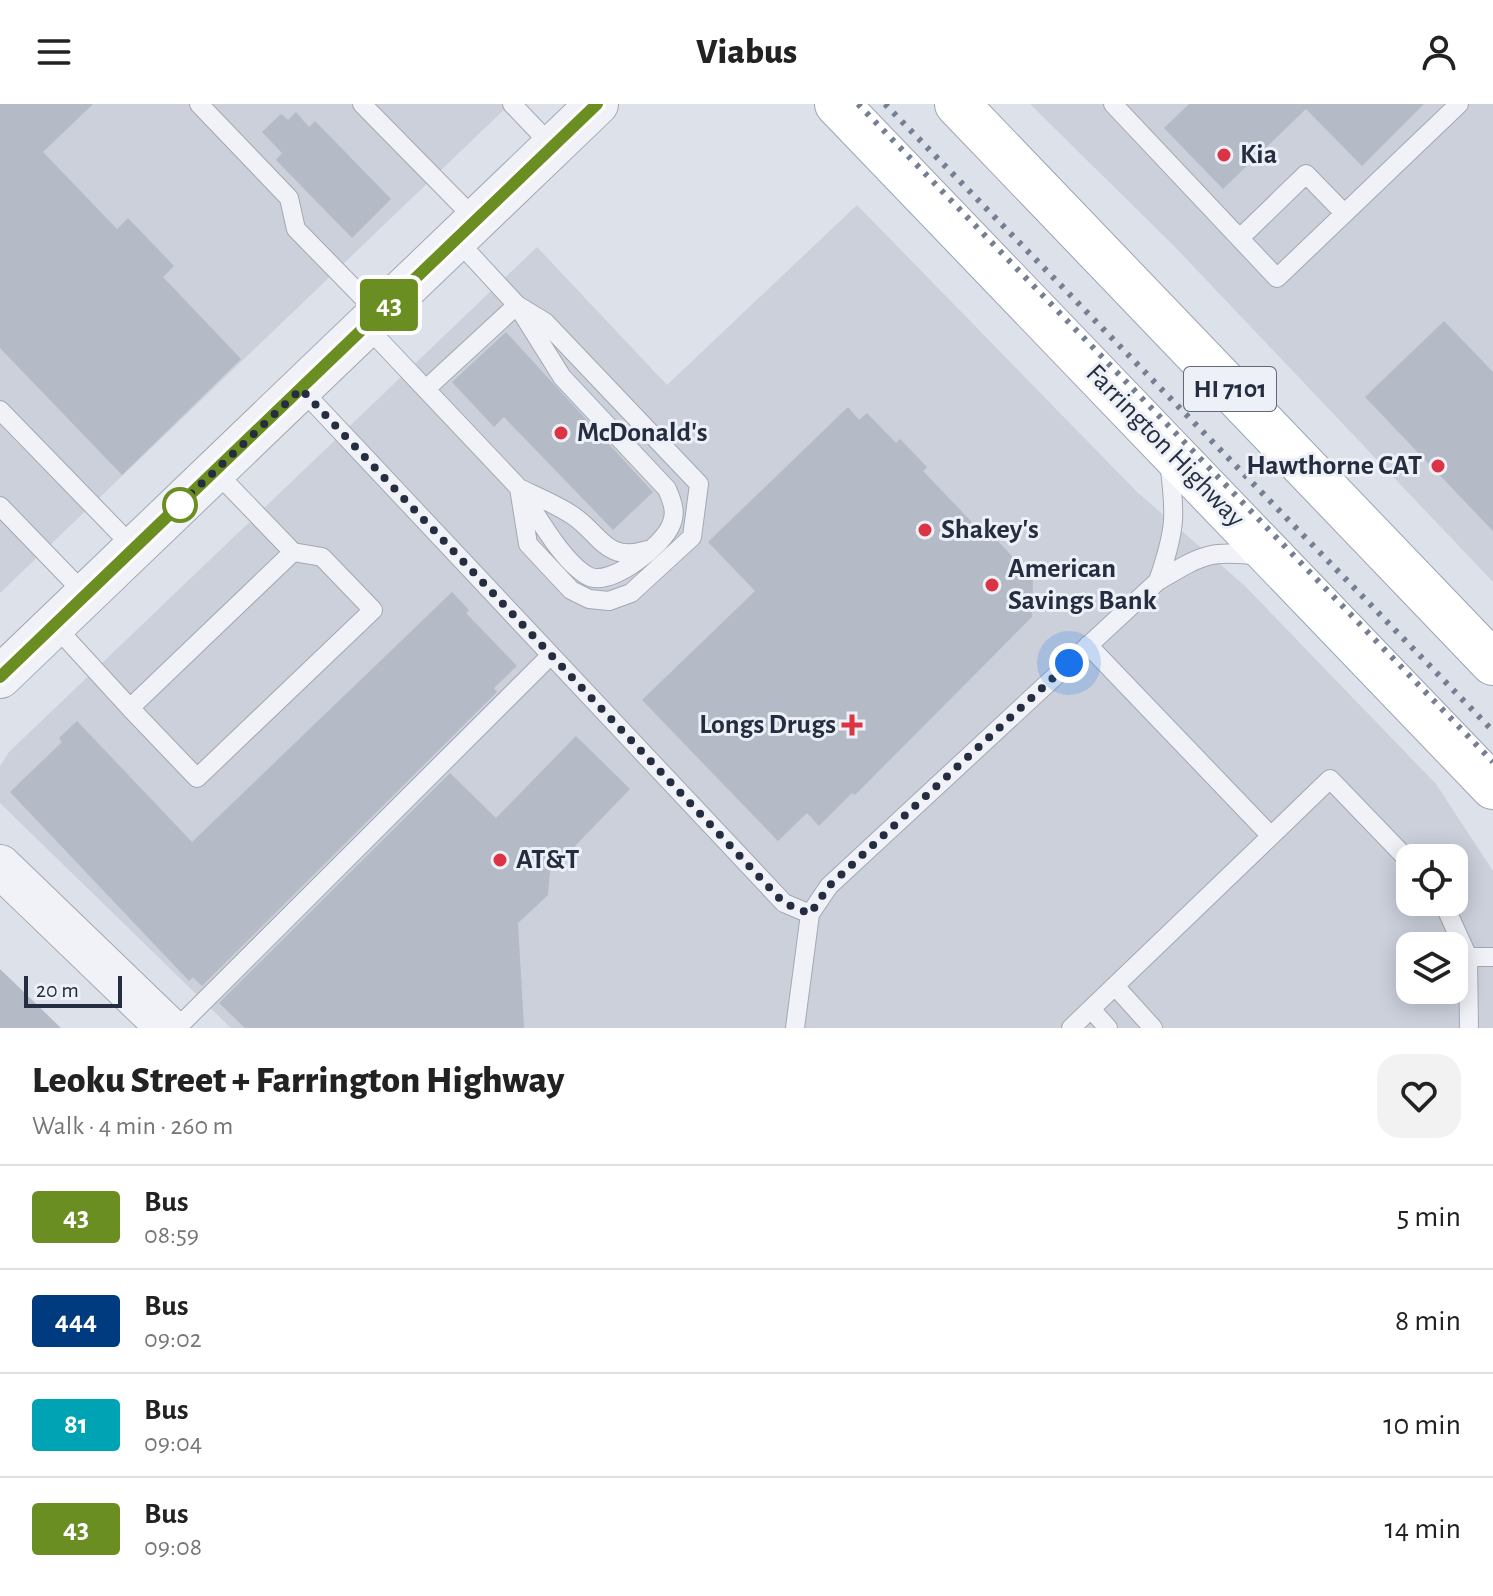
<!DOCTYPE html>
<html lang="en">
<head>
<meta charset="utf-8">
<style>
	:root { --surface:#fff; --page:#f2f2f2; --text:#222; --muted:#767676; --line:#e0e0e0 }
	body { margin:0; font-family:"Alegreya Sans",sans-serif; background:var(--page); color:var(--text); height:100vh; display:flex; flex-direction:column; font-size:30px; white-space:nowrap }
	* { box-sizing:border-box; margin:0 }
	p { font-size:26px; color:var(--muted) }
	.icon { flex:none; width:44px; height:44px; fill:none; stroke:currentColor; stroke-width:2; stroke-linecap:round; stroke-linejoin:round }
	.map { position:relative; height:924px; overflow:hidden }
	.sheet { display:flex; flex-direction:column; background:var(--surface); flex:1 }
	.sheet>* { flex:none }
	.badge { padding:0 16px; border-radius:6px; font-size:28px; line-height:52px }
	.fabs { position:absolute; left:1396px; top:740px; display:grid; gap:16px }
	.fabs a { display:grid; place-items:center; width:72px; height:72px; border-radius:16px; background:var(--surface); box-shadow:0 4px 20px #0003; font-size:40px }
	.scale { position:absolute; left:24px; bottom:20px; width:98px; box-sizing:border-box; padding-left:8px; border:4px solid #252e41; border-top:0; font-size:22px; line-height:28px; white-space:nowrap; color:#252e41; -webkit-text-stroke:6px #edf0f6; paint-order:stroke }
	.you { position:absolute; width:40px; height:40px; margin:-20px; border:6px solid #fff; border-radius:50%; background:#1a73e8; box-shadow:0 0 0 12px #1a73e833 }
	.map>.badge { position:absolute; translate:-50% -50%; box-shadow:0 0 0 4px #fff }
	.round { display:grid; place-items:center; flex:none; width:84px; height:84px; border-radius:24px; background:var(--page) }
	.summary { display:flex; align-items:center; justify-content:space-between; height:136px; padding:0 32px }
	h1 { font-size:38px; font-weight:800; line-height:60px }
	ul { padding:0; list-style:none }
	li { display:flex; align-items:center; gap:24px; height:104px; padding:0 32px; border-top:2px solid var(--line) }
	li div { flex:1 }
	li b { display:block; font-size:30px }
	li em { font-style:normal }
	li .badge { min-width:88px; font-weight:700; text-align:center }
	header { display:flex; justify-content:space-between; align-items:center; height:104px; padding:0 32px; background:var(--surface); font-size:36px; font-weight:800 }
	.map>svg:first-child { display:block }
</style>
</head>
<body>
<header><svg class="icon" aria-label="menu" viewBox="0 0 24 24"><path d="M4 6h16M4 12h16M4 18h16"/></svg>Viabus<svg class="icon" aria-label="person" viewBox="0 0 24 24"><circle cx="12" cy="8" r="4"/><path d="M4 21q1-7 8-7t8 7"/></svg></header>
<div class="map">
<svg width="1493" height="924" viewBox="0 0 1493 924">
	<rect width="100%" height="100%" fill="#dde1e9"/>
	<!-- built -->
	<path fill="#cbd0db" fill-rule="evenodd" d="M0,0h510l-510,489z
		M1030,0h463v478l-318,-335z
		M857,101l280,287 108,94 191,198 57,87v157h-1262l-231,-225v-37l9,-14 528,-505 130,138zM1410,754h44v44h-44zM1410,842h44v44h-44z"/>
	<!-- building -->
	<path fill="#b4bac6" d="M0,0h93l-50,48 74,77 11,-11 46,48 -11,11 78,82 -119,116 -122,-127z
		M1189,0h235l-62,62 -56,-57 -83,80 -59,-61z
		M296,8l13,15 6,-6 76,78 -39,39 -76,-78 6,-7 -20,-21 19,-18 7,6z
		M1444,217l49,51v159l-128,-134z
		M506,228l147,160 -40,38 -109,-113 -10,10 -42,-45z
		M848,303l11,13 8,-7 29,30 4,-4 27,28 -4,4 66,69 5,-3 39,41 -1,39 -177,178 -3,-2 -33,33 -12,-13 -29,28 -136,-141 113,-109 -47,-49z
		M452,488l17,18 -3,3 51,53 -23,22 3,4 -295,294 -9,-9 -4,4 -179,-189 52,-50 -3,-4 18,-17 115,121z
		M576,632l54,53 -80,83 -2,23 -30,28 6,105h-279l-26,-25 231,-230 46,45z
		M0,865l61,59h-61z"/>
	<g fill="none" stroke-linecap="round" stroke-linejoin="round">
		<!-- service casing -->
		<g stroke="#a2a8b3" stroke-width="20">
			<path id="service" d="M199,0l90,94 7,31 83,85
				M362,0l114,116
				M512,0l41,43
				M1113,0l164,174 182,-174
				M1240,134l66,-64 38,39
				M366,222l153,162 9,56 43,46 18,9 20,2 22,-8 61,-56 7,-53 -154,-162 -28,-17 -61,-66
				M427,284l90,-83 45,72 105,112c5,12 10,23 4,36 -7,19 -60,63 -83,51 -24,-13 -50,-58 -65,-82
				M301,285l483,514 26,11 -15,114
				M0,306l134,138
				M215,367l78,81 29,5 51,53 -176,168 -67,-70 163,-156
				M521,385c17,8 36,16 51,26 29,19 33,48 75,35
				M0,402l86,89
				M1158,477c18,-52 18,-65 11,-119
				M54,521l76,83
				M1271,732l59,-57 80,83
				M1443,798l25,55 1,71
				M810,810l19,-28 329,-305c46,-27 50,-31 103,-25
				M1468,853h25
				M1115,882l38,42
				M1091,905l17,19
				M177,924l374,-373
				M1071,924l200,-192 -183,-191"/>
		</g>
		<!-- tertiary casing -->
		<g stroke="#a2a8b3" stroke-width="44">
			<path id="tertiary" d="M0,573l597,-573
				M0,762l168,162"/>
		</g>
		<!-- primary casing -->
		<g stroke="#9ba4b6" stroke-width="46">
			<path id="primary" d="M837,0l656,683
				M957,0l536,559"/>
		</g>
		<!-- service -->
		<use href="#service" stroke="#f0f2f7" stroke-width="18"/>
		<!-- tertiary -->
		<use href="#tertiary" stroke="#f0f2f7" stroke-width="42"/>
		<!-- primary -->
		<use href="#primary" stroke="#fff" stroke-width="44"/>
		<!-- rail -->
		<path stroke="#757f94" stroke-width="6" stroke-dasharray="4 8" stroke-linecap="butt" d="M858,0l635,658
			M885,0l608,627"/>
	</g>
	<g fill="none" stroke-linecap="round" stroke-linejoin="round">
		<!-- line casing -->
		<g stroke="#fff" stroke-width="18">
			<path id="line" d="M0,573l597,-573"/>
		</g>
		<!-- line -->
		<use href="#line" stroke="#6b8e23" stroke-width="12"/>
		<!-- walk -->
		<path stroke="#252e41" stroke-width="8" stroke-dasharray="0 14.4" d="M180,401l-5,4 126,-120 483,514 26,11 19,-28 240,-223"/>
	</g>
	<!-- markers -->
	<g fill="#dc3445" stroke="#edf0f6" stroke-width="3">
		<circle cx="1224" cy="51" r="8"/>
		<circle cx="561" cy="329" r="8"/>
		<circle cx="1438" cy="362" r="8"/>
		<circle cx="925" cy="426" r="8"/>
		<circle cx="992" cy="481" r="8"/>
		<path d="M848 609h8v8h8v8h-8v8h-8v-8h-8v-8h8z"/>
		<circle cx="500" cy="756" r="8"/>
	</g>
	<circle fill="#fff" stroke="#6b8e23" stroke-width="4" cx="180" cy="401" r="16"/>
	<g text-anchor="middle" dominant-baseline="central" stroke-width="6" stroke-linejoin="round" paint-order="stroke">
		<!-- shield labels -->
		<rect fill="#edf0f6" stroke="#616877" stroke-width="2" x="1184" y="263" width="92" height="44" rx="6"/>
		<g font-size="26" font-weight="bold" fill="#252e41">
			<text x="1230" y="285">HI 7101</text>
		</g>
		<!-- poi labels -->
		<g font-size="28" font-weight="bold" fill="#252e41" stroke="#edf0f6" text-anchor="start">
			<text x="1240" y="51">Kia</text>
			<text x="577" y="329">McDonald's</text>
			<text x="1422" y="362" text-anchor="end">Hawthorne CAT</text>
			<text x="941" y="426">Shakey's</text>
			<text x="1008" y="465">American<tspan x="1008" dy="32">Savings Bank</tspan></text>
			<text x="836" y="621" text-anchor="end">Longs Drugs</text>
			<text x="516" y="756">AT&amp;T</text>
		</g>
		<!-- street labels -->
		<g font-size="28" fill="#252e41" stroke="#edf0f6">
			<text transform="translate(1165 342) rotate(46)">Farrington Highway</text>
		</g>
	</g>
</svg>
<div class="fabs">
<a><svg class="icon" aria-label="locate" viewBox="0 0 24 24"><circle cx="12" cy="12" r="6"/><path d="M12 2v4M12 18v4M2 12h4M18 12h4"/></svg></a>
<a><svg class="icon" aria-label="layers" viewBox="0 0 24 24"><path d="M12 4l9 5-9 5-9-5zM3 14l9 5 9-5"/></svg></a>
</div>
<div class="scale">20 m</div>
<div class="you" style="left:1069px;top:559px"></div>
<b class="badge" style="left:389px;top:201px;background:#6b8e23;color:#fff">43</b>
</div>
<section class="sheet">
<div class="summary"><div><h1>Leoku Street + Farrington Highway</h1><p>Walk · 4 min · 260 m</p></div><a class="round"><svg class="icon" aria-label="heart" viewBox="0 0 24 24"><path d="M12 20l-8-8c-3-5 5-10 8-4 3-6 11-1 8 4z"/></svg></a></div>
<ul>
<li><span class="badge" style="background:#6b8e23;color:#fff">43</span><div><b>Bus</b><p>08:59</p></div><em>5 min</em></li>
<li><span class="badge" style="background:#003b80;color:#fff">444</span><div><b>Bus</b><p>09:02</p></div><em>8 min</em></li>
<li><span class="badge" style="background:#00a3b4;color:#fff">81</span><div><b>Bus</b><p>09:04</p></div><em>10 min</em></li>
<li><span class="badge" style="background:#6b8e23;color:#fff">43</span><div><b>Bus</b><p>09:08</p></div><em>14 min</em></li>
</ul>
</section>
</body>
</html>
